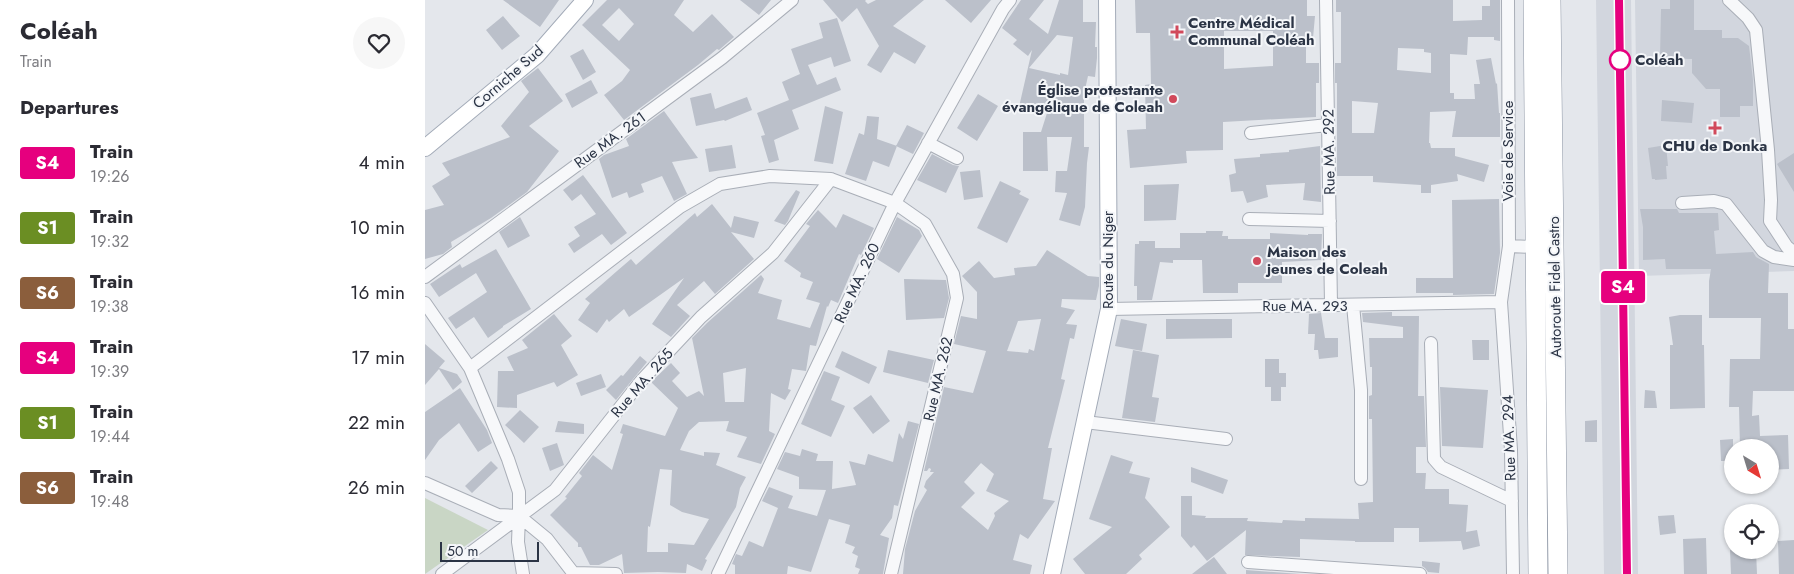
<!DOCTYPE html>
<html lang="en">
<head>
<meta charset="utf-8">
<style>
	:root { --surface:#fff; --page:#f7f7f7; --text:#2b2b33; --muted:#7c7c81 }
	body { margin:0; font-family:Jost,sans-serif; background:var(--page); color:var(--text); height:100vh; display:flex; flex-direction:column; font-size:19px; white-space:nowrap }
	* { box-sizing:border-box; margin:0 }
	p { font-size:16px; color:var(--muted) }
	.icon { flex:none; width:28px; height:28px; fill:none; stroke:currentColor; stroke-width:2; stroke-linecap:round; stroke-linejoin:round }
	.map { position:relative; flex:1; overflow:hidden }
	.details { display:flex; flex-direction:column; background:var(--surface); width:425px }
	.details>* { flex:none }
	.badge { padding:0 10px; border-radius:4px; font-size:18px; line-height:32px }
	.needle { width:32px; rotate:142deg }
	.buttons { position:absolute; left:1299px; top:439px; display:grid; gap:10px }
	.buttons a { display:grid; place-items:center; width:55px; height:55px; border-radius:50%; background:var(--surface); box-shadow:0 1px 4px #0004; font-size:25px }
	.scale { position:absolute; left:15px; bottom:12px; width:99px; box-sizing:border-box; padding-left:5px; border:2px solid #2b3445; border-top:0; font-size:14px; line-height:18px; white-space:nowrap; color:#2b3445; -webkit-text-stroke:4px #f4f6f9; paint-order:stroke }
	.map>.badge { position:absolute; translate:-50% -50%; box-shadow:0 0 0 2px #fff }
	h2 { padding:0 20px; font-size:19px; line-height:45px }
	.round { display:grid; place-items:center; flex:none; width:52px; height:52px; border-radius:26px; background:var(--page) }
	.summary { display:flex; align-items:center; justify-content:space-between; height:85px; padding:0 20px }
	h1 { font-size:24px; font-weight:700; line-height:38px }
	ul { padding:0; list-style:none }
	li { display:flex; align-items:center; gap:15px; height:65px; padding:0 20px }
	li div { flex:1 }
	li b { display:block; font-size:19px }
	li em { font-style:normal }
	li .badge { min-width:55px; font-weight:700; text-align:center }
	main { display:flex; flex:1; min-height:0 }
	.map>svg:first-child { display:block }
</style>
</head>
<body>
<main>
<section class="details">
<div class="summary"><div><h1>Coléah</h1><p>Train</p></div><a class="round"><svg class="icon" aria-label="heart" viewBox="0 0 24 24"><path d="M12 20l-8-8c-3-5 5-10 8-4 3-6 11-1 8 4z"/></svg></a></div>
<h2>Departures</h2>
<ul>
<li><span class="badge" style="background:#e6007e;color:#fff">S4</span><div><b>Train</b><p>19:26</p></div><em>4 min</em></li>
<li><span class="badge" style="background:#6b8e23;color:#fff">S1</span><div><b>Train</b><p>19:32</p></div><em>10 min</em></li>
<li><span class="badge" style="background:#8b5e3c;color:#fff">S6</span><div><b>Train</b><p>19:38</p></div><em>16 min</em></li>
<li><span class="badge" style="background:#e6007e;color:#fff">S4</span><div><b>Train</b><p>19:39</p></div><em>17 min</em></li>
<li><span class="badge" style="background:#6b8e23;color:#fff">S1</span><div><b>Train</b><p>19:44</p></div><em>22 min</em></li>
<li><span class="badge" style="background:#8b5e3c;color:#fff">S6</span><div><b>Train</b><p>19:48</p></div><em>26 min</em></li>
</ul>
</section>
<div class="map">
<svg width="1369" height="574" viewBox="0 0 1369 574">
	<rect width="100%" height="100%" fill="#e4e7ec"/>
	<!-- built -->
	<path fill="#d2d6de" d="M1171,0h35l7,574h-34z
		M1210,0h159v271l-155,5z"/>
	<!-- green -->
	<path fill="#c9d6c5" d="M0,498l63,32 -63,44z"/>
	<!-- building -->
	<path fill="#bbc0ca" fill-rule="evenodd" d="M78,0h56l-19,27z
		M182,0h77l-10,15 19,17 19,-18 22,23 -15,13 -2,-1 -19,16 -74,55 -20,-25 18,-14 8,-11 -48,-45zM194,8l15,16 -15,17 -17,-16z
		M315,0h31l-12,15z
		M398,0h43l-1,1 3,3 8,-4h48l-31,26 33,20 -11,18 -21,-12 -13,21 -14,-8 12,-19 -22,-38 -15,14z
		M520,0h46l-20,23z
		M596,0h23l-15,19 19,15 11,-34h24v22h13l-1,25h2v11l-2,19 -7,-1 -4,18v53h5l-2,16 -2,44 -5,19 -21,-6 8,-27 -12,-1 1,-21h11l5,-34h-25l1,34h-25v-39h18l6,-19 -28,-6 13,-57 -4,6 -15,-12 4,-4 -15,-12zM632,35l16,2 -5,38 -8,-2v2l-31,-7z
		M710,0h172v16h8l-2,22 -7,-1v26h13v20h-3v34l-93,5v28l-37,1 1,12 -57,5 -3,-38 19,-1 -1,-44 6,-1 -1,-51h-14zM799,31h49v35l-49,3z
		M911,0h117v21l29,-1v-14h8v-6h10v41l-6,-1v-3h-26l-1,18 -17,-1v39h4v6h21l-1,-15h6l-4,-24 15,-2 5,26 1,-1 2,30h1v24h-48l4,-26 -26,1 -1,31h1l1,5h24v8l34,9 -5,17 -27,-8 1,7 -27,4v8h-10v-8l-48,-3v-6h-36v-93h-2v-20h6v-51h-5zM973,48l26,1v3l7,1v20l-34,-3zM927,101l26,2 -4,30h-22z
		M1245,0h24v30h28v8h16l11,8 4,34v26h-13v11h-20v-28h-14l-14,-16v-14l-32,-1 1,-49h9z
		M78,16l17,20 -18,14 -16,-20z
		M412,18l14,43 -17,6 -3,-10 -23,8 9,20 19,-8 5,13 -49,20 7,19 -25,11 5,20 -10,3 -8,-27 4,-1 -8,-22 32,-13 -7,-18 18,-8 -9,-25 32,-11 -4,-15z
		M158,49l13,23 -13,8 -13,-24z
		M113,68l25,33 -34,25 30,25 -32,41 -36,26 -40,24 1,5 -9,7 -18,5v-49l19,-5 -12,-19 18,-11 -8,-12 68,-26 -9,-11 28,-34 -8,-11z
		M166,80l7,13 -26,15 -7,-14z
		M286,93l4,16 32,-12 5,13 -27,11 -1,-1 -28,6 -6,-28z
		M553,94l20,12 -21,35 -20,-13z
		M1237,100l32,3 -2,20 -31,-2z
		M400,106l18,6 -10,52 -19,-3z
		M239,111l34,47 -26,4 15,32 -13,7 -12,-25 -21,8 3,8 -15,6 -2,-6 -15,6 -13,-39 5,-4 25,-9 -3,-7z
		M442,116l12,1 -2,22 20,7 -8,21 -16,-6 -7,20 -21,-7 14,-41 5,2z
		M482,125l17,8 -11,21 -17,-8z
		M307,145l4,23 -27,4 -4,-23z
		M1241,145l2,21h-2l1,13 -12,1v-1h-3l-4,-31z
		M895,146l1,56 -18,-2 2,-17 -39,2 2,12 -21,6 -4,-12 -12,1 -2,-17 7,-2 -2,-14 26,-2v-3l29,-2v-2z
		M1369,153v39l-17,-28z
		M507,154l21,11 6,1 -13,27 -29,-13z
		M555,170l3,27 -19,3 -4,-28z
		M158,175l44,58 -16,12 -9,-11 -28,19 -6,-9 12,-8 -6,-9 22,-13 -15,-20 -9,7 -9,-11z
		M575,181l21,10 -2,3 10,5 -22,44 -30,-15z
		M754,184l-3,36 -32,1v-36z
		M371,190l4,2 -12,29 -3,4 -11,-4z
		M1074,199l1,54 -6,41 -41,1v-2h-37v-15h37l-1,-78z
		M287,204l19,24 3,-12 25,6 -5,16 -23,-6 23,27 -39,35 -11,-13 -27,24 13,11 -19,21 -19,-13 32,-46 -55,39 -5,-8 -15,13 -2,-3 -10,14 -19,-13 12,-17 -5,-4 32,-28 14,-12 5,6 59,-52 2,4z
		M1215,209h37l2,4h39l1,17 -5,1 2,23 37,-2 3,5 13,7 -1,29h20v36h6v62h-41l-1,25 7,-1 1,21 28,-1 1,34 -19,1v-22h-30l-1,-41h-10l1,-48h30l1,-41h-52v-37l2,-12h-45l-1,-10 -22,1v-33z
		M393,210l18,18 7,-14 31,14 -13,27 -2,-1 -21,49 -7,-3 -3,7 -1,-1 -11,40 -6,-1 -4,26 -14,-2 -4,20 3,1 -6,10 -14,-7 -2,38 6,3 -14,30 -24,-7 10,-20 -21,-6 3,-10 -30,1 -10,9 -9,19 24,6v-4l16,1 -4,12 30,12 -6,11 -4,19 -31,52 2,1 -5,11 -15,-7 -1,9 -28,-1 -34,1 -2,-19 -23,11h-9l-9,-18h-3v-4l-28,-28 17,-17 -2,-1 17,-21 -3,-3 14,-18 19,15 11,-36 -3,-1 3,-9 42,12 13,-28 -27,-26 20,-19 9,10 -8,8 15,16 12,-6 5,5 -12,-58 15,-15 54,-48 3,4 -6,14 24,7 -5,19 33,9 10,-25 -14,-4 7,-17 -13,-5 1,-4 -17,-12 26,-35 -4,-2zM321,368l-2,34h-19l-2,-29zM235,469l12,1 -2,35 12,7 27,7 -15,26 -26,-2v9h-21l1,-26 2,1z
		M95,217l10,19 -22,12 -9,-16z
		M472,217l22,13 3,6 -23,37 -22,-14z
		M781,231h17l-1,5h6v3h42v-6l38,2v-1h14l-1,26 -39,2v21h-44v10h-35l-1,-33h-29v3l-13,-1 -8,38h-15v-14h-3l1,-42h4v-3h16v7h25v-15h26z
		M71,249l35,60 -28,17v1l-15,11 -14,-21 -18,12 -8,-11 39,-26 -11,-19 -37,24 -9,-13 30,-20 2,4z
		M622,250l41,26 11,1v9l-3,14 -34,-1 -1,8 14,3 -9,14 11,1 -3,14 -4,-1 -9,41 4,1 -17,68h4l-9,51 12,2 -27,38 -8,-5 -7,26 19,5 -2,9h-127l2,-25 10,-38 12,-21 -3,-3 2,-6 8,-9h-4l1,-3 -2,-1 -2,3h-3l20,-84 29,6 13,-42 -32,-7 7,-28 16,3v-27l-15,-16 17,-15 15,17 21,-3 -1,-7 22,-2zM616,319l-7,32 -5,-2 -1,4 -21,-2 11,-30zM556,463l13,11 -8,17 23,10 -15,12 1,3 -7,14 -27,-23 14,-14 -11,-11z
		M479,279l42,1 3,18 -5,20 -38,2z
		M967,312v4h27l-1,80h6l2,51h-10v26h10l-1,16h24v15l19,1 -2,27 11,-2 3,16 -17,4 -2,-9 -42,1v-14h-25v14h-39v-1l-55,-2v18l-55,-2 1,-25 -39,31 -13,-16 -3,3 -10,-12v-40h11v19l14,1 -1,2h43l-1,3 35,2 1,-3 22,1v-3l54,1 -1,-16 15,-1 -1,-83h-3v-23l3,-1v-28h-2l-1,-29h34v-11l-40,-5 -1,-9z
		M896,313l4,25h13v19l-19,2 -1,-9h-4l1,-16h-7l1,-20z
		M129,314l18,22 -11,9 17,30 -21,12 -3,-5 -37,13v13l-20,-1 1,-36h16l-7,-14 21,-9 -6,-8z
		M1255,315h22v30h2l1,63 -35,1v-64h3l-4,-28z
		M696,319l26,5 -5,27 -27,-5z
		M741,319h66v19l-66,1z
		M1047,340h17v20h-16z
		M0,344l20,17 -6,7 18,6 4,6 1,2 -9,8 -14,-21 -14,16z
		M463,350l46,10 -6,23 -45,-11z
		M708,350l26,5 -7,42 7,1 -4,24 -33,-4z
		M417,351l35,16 -8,17 -34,-17z
		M215,356l7,6 -31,38 -10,-10 15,-15 2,1z
		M840,359h14v14h7v14h-5v14h-10v-14h-6z
		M399,371l16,6 -9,23 14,6 -14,31 -30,-13z
		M176,374l5,13 -25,9 -5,-13z
		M1015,387l48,3 -5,58 -41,-2z
		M35,388l27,42 5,13 -14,9 -19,-29 -20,17 -14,20v-48z
		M1220,390l10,1 2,17h-13z
		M446,395l19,26 -17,13 -20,-26z
		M95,410l19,17 -15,16 -19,-18z
		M1172,420v22h-12v-21z
		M133,421l26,3v10l-29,-2z
		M483,421l11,3 -21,82 -4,-1 -2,13 -12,17 9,3 -6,36h-25l2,-5 -5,-2 3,-11 -6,-3 3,-6 -10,-4 5,-18 -21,-6 -18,53 -23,-6 -1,8h-52v-9l-3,-1 4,-10 6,2 7,-15 14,6 15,-39 -16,-7 7,-14 24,9 -5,12 29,8 9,-26 -27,-1v-12l-22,-8 8,-17 15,4 2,-7 16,5 -2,7h17l-1,28 24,-4 -7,-24 16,4 3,-11 25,8 6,-29 4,6z
		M1308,439v22h-12l-1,-21z
		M132,443l7,22 -14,6 -8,-23z
		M686,455l22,7 -4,11 21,5 -5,20 25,29 -31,28 3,4 -16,15h-41l-12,-15 39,-32 -23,-8z
		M66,461l7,7 -26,25 -7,-7z
		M766,467l37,13 -5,14 -32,-12z
		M1249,515l2,18 -16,2 -2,-19z
		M1281,538l1,36h-23l-1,-35z
		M1369,540v34h-15l-1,-33z
		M1305,550h26l1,24h-26z
		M789,557l13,17h-35z
		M997,561l18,2 -1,10 -11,-1 -3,-4 -3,-2z
		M821,570l54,4h-54z"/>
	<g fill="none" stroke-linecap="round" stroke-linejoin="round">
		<!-- minor casing -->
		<g stroke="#a9aeb7" stroke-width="14">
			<path id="minor" d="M901,0l5,304
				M1083,0l1,246 -8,56 10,148 2,124
				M1304,0l19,18 8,12 12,120 3,50 -1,21 17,26 7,5
				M826,133l77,-8
				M503,143l29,15
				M1257,203l32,-2 12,3 37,47 11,6 20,3
				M824,219l81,2
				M1084,246l26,1
				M0,277l297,-219 70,-58
				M0,303l45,65 38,91 11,33v24l28,23 27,35
				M928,305l8,85v89
				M684,309l392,-7
				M1006,343l3,116 7,8 71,34
				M45,368l210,-161 40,-23 50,-8 61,3 64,24 30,21 28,50 4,24 -66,276
				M660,422l141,17
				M0,483l73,32 21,1 -1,26 5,32
				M823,562l172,12
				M148,573l43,1
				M17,574l113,-84 86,-109 60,-64 72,-64 58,-74
				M293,574l177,-371 108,-194 7,-9"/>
		</g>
		<!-- major casing -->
		<g stroke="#a3abb8" stroke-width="18">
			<path id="major" d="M0,148l112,-93 48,-55
				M627,574l57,-265 -2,-309"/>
		</g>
		<!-- highway casing -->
		<g stroke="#8b94a3" stroke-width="20">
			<path id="highway" d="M1108,0l5,574
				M1126,0l7,574"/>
		</g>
		<!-- minor -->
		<use href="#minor" stroke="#f7f8fa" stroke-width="12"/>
		<!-- major -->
		<use href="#major" stroke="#fff" stroke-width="16"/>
		<!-- highway -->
		<use href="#highway" stroke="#fff" stroke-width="19"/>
		<!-- rail casing -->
		<g stroke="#7d8696" stroke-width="5.5">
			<path id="rail" d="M1194,0l8,574"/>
		</g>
		<!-- rail -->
		<use href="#rail" stroke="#f4f6f9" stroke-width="4" stroke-dasharray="11" stroke-linecap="butt"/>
	</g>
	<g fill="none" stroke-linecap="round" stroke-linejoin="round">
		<!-- line casing -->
		<g stroke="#fff" stroke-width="11">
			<path id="line" d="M1194,0l8,574"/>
		</g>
		<!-- line -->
		<use href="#line" stroke="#e6007e" stroke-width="8"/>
	</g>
	<!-- markers -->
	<g fill="#d1495b" stroke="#f4f6f9" stroke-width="2">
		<path d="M749.5 24.5h5v5h5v5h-5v5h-5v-5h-5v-5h5z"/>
		<circle cx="748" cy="99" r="5"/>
		<path d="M1287.5 120.5h5v5h5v5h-5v5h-5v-5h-5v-5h5z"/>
		<circle cx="832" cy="261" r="5"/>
	</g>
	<circle fill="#fff" stroke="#e6007e" stroke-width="2.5" cx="1195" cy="60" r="10"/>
	<g text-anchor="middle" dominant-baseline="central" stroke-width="4" stroke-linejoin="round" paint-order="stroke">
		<!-- poi labels -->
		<g font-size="15" font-weight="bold" fill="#2b3445" stroke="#f4f6f9" text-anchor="start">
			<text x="763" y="23">Centre Médical<tspan x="763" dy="17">Communal Coléah</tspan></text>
			<text x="738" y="90" text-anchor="end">Église protestante<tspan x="738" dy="17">évangélique de Coleah</tspan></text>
			<text x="1290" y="146" text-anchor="middle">CHU de Donka</text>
			<text x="842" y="252">Maison des<tspan x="842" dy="17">jeunes de Coleah</tspan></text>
		</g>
		<!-- stop labels -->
		<g font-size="15" font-weight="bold" fill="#2b3445" stroke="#f4f6f9" text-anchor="start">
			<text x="1210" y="60">Coléah</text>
		</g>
		<!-- street labels -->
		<g font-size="15" fill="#2b3445" stroke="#f4f6f9">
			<text transform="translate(83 77) rotate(-41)">Corniche Sud</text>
			<text transform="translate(185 140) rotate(-36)">Rue MA. 261</text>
			<text transform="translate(1083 151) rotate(-90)">Voie de Service</text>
			<text transform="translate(904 152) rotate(-91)">Rue MA. 292</text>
			<text transform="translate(683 260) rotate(-90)">Route du Niger</text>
			<text transform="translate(432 283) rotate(-65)">Rue MA. 260</text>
			<text transform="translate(1130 287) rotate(-91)">Autoroute Fidel Castro</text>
			<text x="880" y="306">Rue MA. 293</text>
			<text transform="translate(513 379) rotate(-77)">Rue MA. 262</text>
			<text transform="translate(217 383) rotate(-49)">Rue MA. 265</text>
			<text transform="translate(1084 438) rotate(-92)">Rue MA. 294</text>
		</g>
	</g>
</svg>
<div class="buttons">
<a><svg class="needle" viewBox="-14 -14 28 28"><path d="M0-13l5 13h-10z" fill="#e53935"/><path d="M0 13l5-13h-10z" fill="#7c7c81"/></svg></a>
<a><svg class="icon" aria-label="locate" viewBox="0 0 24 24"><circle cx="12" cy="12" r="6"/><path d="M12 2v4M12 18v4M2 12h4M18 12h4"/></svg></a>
</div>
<div class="scale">50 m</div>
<b class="badge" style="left:1198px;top:287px;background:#e6007e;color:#fff">S4</b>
</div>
</main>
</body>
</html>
